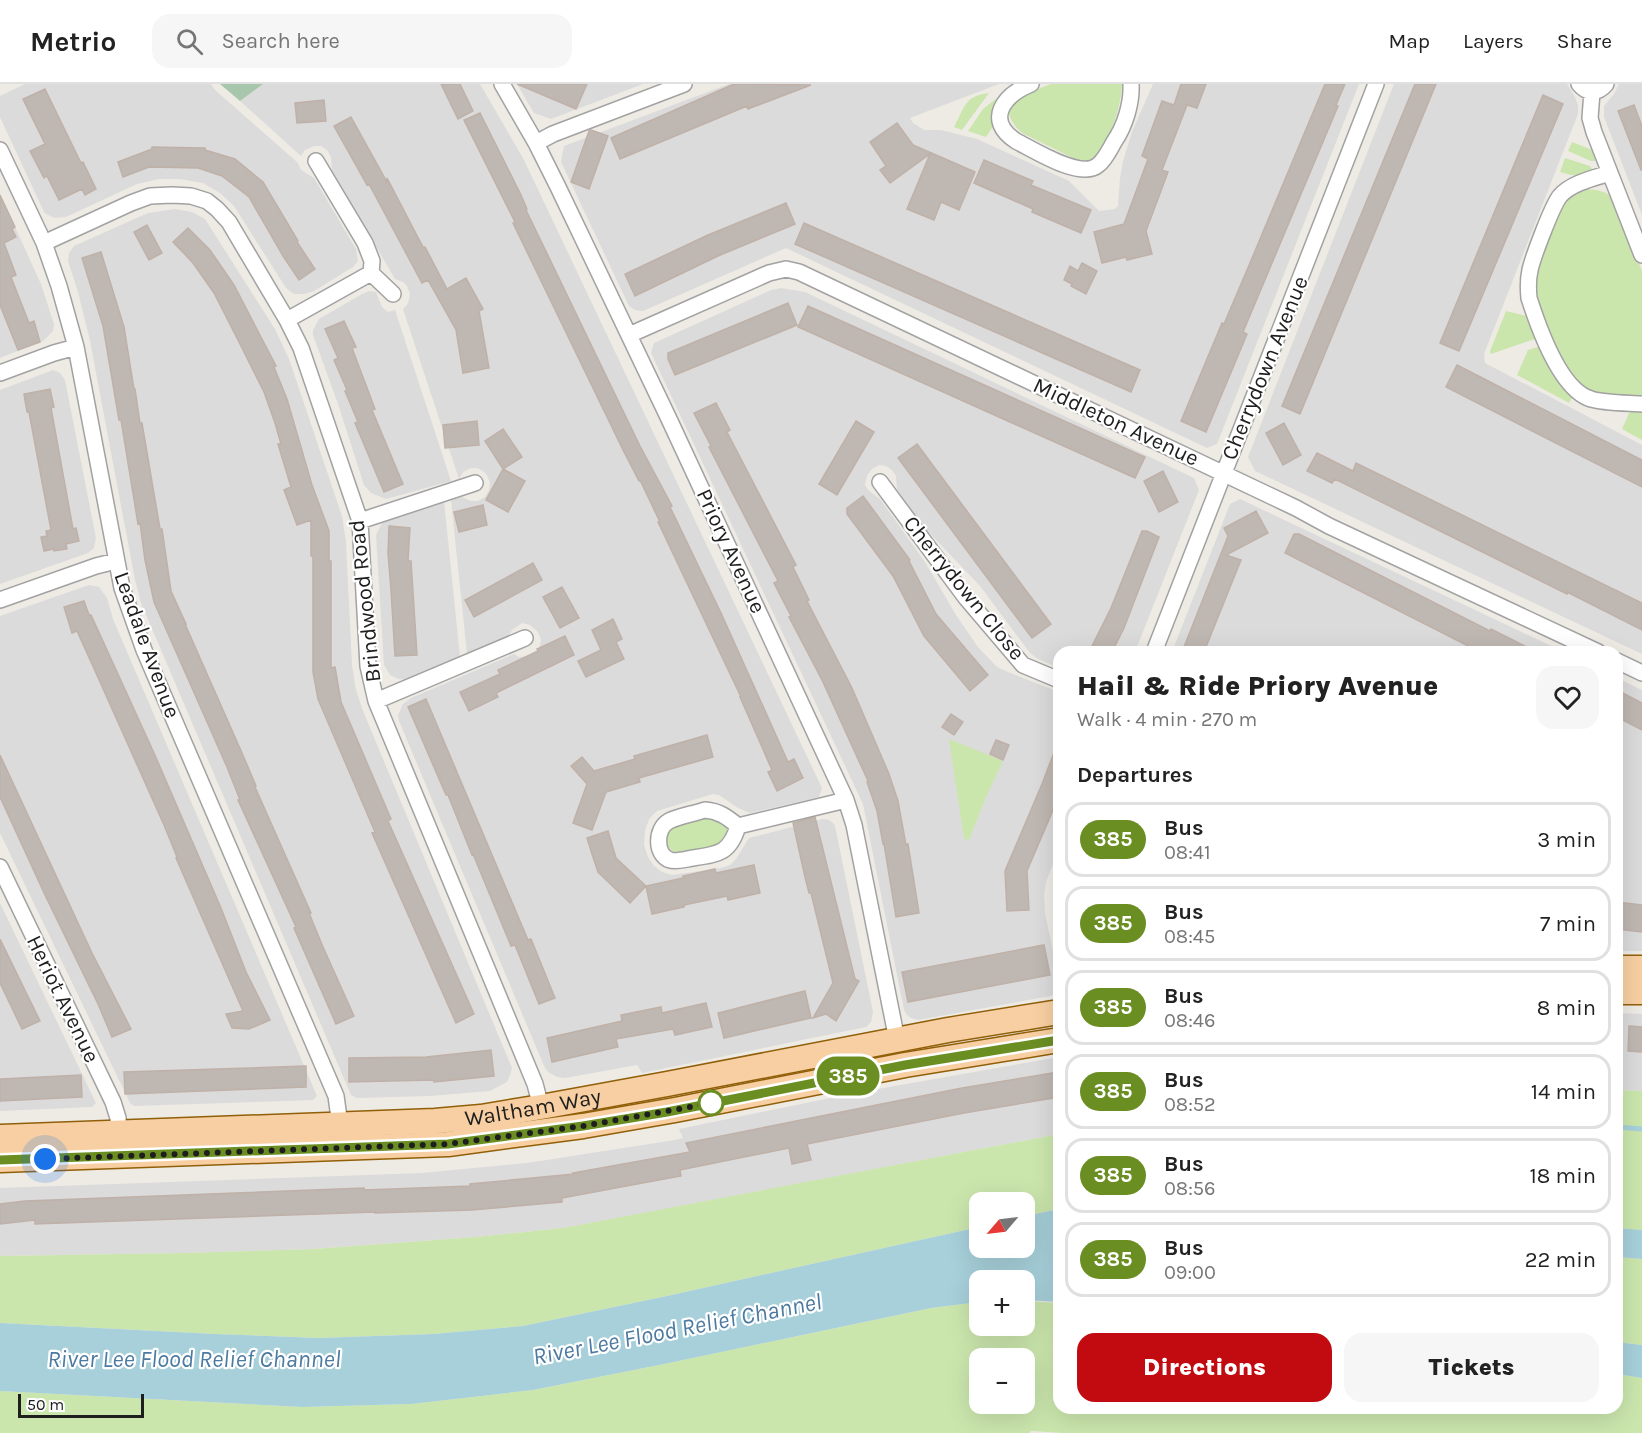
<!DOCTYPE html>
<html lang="en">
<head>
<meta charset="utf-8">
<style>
	:root { --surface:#fff; --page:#f6f6f6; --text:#222; --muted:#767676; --line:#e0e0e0; --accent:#c10b10 }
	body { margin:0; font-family:Karla,sans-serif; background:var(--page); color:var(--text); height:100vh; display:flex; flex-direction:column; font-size:22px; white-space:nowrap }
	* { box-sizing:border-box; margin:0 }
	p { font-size:20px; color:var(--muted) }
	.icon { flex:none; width:33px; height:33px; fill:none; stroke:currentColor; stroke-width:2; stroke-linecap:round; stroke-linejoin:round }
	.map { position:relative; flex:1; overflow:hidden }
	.details { position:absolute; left:1053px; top:562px; width:570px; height:768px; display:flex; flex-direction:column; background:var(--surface); border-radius:18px; box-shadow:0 6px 24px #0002 }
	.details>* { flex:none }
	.badge { padding:0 12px; border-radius:20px; font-size:21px; line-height:39px }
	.needle { width:39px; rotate:242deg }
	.controls { position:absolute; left:969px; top:1108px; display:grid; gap:12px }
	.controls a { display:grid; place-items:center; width:66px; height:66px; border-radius:12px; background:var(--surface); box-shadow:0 6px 24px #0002; font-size:30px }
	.scale { position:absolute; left:18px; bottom:15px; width:126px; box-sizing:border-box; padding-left:6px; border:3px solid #1e1e1e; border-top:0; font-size:16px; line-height:21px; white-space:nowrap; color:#1e1e1e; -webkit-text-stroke:4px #fff; paint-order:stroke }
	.you { position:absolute; width:30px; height:30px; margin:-15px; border:4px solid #fff; border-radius:50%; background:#1a73e8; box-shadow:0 0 0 9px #1a73e833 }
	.map>.badge { position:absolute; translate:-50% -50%; box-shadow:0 0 0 3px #fff }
	h2 { padding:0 24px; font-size:22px; line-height:54px }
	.round { display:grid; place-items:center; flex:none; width:63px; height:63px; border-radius:18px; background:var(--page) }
	.overview { display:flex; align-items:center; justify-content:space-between; height:102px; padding:0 24px }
	h1 { font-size:28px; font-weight:800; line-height:45px }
	.primary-button { display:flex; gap:12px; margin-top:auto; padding:12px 24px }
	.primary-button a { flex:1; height:69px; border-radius:18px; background:var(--accent); color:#fff; font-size:24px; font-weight:800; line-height:69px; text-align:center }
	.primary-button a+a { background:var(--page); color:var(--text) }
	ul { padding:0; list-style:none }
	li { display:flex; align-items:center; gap:18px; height:75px; margin:0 12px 9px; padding:0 12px; border:3px solid var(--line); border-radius:18px }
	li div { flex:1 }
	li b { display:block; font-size:22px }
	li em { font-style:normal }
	li .badge { min-width:66px; font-weight:700; text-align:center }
	header { display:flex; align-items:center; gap:36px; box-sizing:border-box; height:84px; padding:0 30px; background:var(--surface); border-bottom:2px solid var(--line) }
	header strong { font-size:28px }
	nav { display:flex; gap:33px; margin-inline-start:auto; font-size:21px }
	.search { width:420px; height:54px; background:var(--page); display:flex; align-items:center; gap:15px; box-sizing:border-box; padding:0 21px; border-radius:18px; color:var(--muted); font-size:22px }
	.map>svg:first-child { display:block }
</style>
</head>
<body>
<header>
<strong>Metrio</strong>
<div class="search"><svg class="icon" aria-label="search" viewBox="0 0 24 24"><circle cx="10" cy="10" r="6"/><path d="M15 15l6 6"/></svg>Search here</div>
<nav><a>Map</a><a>Layers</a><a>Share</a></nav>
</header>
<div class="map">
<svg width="1642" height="1349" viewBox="0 0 1642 1349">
	<rect width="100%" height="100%" fill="#eeebe5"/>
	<!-- residential -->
	<path fill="#dcdbdb" d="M25,0h186l4,6 83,73 3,7 13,8 42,71 2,12 -5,6 -39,24 -10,3h-10l-8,-6 -52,-82 -14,-13 -17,-10 -23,-4h-21l-22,5 -71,33 -11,1 -7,-3 -4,-3 -44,-95v-21z
		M263,0h217l44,76 298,628 -3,9 -69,16 -12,-5 -19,-13 -6,-1 -56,17 -8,8 -4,12 -1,14 4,12 6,9 8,6 10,3 49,-7 9,-3 6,-6 13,-21 74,-19 6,1 4,3 2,3 38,186 -2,10 -5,5 -224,46 -5,-8 -72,13 -8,-1 -9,-5 -4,-6 -145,-345 -1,-6 5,-11 8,-6 103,-44 5,3 11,-1 6,-3 4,-8 1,-6 -4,-8 -7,-6 -8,-2 -10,7 -4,7 -41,17 -16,-154 11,-3 9,4h7l7,-4 4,-7 1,-7 -3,-8 -4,-4 -6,-3h-6l-8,4 -4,7 -56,-170 4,-4 2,-5 1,-6 -3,-8 -4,-4 -8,-3 -63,-108 -1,-14 -3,-6 -7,-5h-7l-9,4 -4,6 -61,-55z
		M517,0h126l-92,35 -17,-6z
		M729,0h270l-89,34 3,5 11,7h17l36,9 92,42 30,30 16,-2 3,-3 2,-28 3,-17 9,-29 21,-48h206l-142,360 -10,4 -421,-200 -143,63 -8,-1 -6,-4 -68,-144 3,-16z
		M1394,0h173l8,13 3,8v9l-94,240 1,9 157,82v209l-387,-183 -7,-14z
		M1619,0h23v131l-38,-98v-11l10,-12z
		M0,110l41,90 13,40 -1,7 -10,10 -43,17z
		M175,125l17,3 13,7 70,110 14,30 53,157 4,26 6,123 4,25 7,21 149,357 -2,7 -3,7 -17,9 -60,5 -73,2 -6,-3 -210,-492 -6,-23 -45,-239 -12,-49 -10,-31 1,-8 5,-7 74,-33z
		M781,204l24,4 389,186 5,12 -64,162h-76v16l-21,-9 -8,-6 -50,-67 -61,-64 -22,-33 -1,-13 -4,-6 -6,-4 -7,-1 -7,4 -4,5 -2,6 -1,5 4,6 11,8 45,63 31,53 22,32 19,20 11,5 51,20v157l-13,33 -2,13 1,18 14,67v9l-8,7 -133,24 -7,-2 -4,-3 -3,-5 -41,-206 -212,-451 3,-10 117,-53z
		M369,207l7,1 6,15 6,5 7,-2 56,171 -65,18 -15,-6 -7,-8 -26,-81 -25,-69v-5l6,-11 43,-25z
		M53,286l7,3 5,7 31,158 -2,10 -6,5 -88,31v-194z
		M1240,415l324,153h-392l58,-148z
		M444,417l16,156 -52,23 -9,-1 -9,-4 -6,-10 -8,-130 7,-14 6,-3z
		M89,501l10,2 8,11 6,21 204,477 -4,4 -179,6 -4,-3 -130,-270v-217z
		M1617,594l25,12v261h-25z
		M0,819l96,200 -4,4 -92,4z
		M1617,929l25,1v77l-25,-1z
		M1059,973v77l-419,80 -77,14 -87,9 -162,12 -131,4 -183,3v-68l422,-15 105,-10 148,-23 8,-2 -4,-9 176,-36z"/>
	<!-- grass -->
	<path fill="#cbe6ad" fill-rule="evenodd" d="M1051,0h71c0,19 -13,65 -31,75 -5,2 -10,1 -14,1l-55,-27c-7,-6 -11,-12 -14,-21l8,-15z
		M989,9l-27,37 -8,-3c11,-20 10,-31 35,-34z
		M997,14l-3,9 1,16 -9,14 -18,-6 15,-22z
		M1572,58l23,9 1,6 -1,4h-4l-23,-10z
		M1565,74l25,8 2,3c-14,9 -17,7 -32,3z
		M1587,105c12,1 19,2 27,10l28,72v126c-17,-1 -39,1 -54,-7 -17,-9 -25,-27 -32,-44 -9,-21 -20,-42 -20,-66 0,-4 0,-9 1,-13 3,-11 23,-61 30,-67 6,-6 13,-8 20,-11z
		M1506,227l21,5 11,22 -47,16 -1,-3z
		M1541,262c9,21 15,34 32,50l-4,7 -52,-28 11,-25z
		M1630,327l12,1v28l-20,-11z
		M949,655l54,22 -16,34 -18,45 -5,-1z
		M704,733l10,1 15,8c5,20 -38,29 -52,27 -5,-1 -8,-5 -10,-9 -6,-18 26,-23 37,-27z
		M1617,1006l25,1v139l-25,-2z
		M1059,1050v75l-34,7 -1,-13h-44l-1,24 -312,69 -144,30 -90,8 -114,4 -104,-4 -215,-11v-67l183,-3 131,-4 162,-12 87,-9z
		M1617,1173l25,2v86l-25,-3z
		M1025,1217l34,2v105h558v-34l25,4v55h-579l-32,-2 -2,2h-1029v-42l302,16 109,-3 122,-14 136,-27 262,-55 48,-6 1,24h44zM980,1275h44v45h-44z"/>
	<!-- cemetery -->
	<path fill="#a7c6ab" d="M220,0h43l-23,17z"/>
	<!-- water -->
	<path fill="#a7d0da" d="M1059,1125v93l-34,-2 -1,-19h-44l-1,21 -48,6 -262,55 -136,27 -122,14 -109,3 -302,-16v-68l215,11 104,4 114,-4 90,-8 144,-30 312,-69 1,21h44l1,-32z
		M1617,1144l25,2v29l-25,-2z
		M1617,1258l25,3v33l-25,-4z"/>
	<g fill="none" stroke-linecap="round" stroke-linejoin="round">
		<!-- stream -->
		<path stroke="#a7d0da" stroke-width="5" d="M1617,1043l25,2"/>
	</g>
	<!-- building -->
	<path fill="#bfb7b1" stroke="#bfb1a8" stroke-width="1.5" d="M441,0h19l13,27 -15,8z
		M517,0h70l-11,25z
		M734,0l77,1 -63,24 -1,-3 -127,53 -9,-21z
		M1181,0h25l-9,24 -10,-3 -25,65 6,2 -22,59 6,23 -25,6 -1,-3 -24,6 -8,-31 30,-8 24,-65 -6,-3 20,-55 12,4z
		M1325,0h20l-9,21 2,1 -95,226 4,2 -41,98 -25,-11 41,-98 2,1 26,-61z
		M1415,0h21l-136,330 -18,-8z
		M45,5l36,74 2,-1 13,27 -11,6 -3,-6 -23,11 -12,-24 -3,2 -14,-27 15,-7 -22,-45z
		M1543,11l20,9 -104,247 -19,-8z
		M324,16l2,21 -29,2 -2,-20z
		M1634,21l8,21v43l-1,1 -23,-59z
		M480,29l41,82 6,14 -1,1 114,236 32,60 -2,1 51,106 67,149 6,-3 9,19 -26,13 -9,-19 4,-2 -32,-73h1l-83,-175h2l-20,-42 -1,1 -16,-31 -110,-227 2,-1 -51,-102z
		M351,33l36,65v-4l36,69h2l22,42 19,-11 17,31 -4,2 10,57 -26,5 -7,-43 -28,-50 -6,3 -53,-99 -2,1 -33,-59z
		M897,39l16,22 62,27 -16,38 -18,-8 -7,18 -27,-11 23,-55 -40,29 -10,-13 6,-4 -16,-24z
		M591,46l17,6 -19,53 -18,-7 18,-51z
		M152,63l53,1v2l30,9 28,23 35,59 -1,1 18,27 -16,11 -16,-24 -34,-59 -27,-21 -24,-8 -49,-1 -26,10 -5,-15 34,-13z
		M984,76l49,21 -2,4 60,25 -10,23 -49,-21 1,-3 -59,-26z
		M0,111l15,32 -3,2 4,8 -12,6 12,32 -5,2 18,46 5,-2 6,21 -22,8 -18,-45z
		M786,119l9,21 -77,32 -83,40 -10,-22 83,-39z
		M804,139l336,147 -9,22 -336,-148z
		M147,141l15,28 -13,7 -15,-28z
		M188,144l22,22 24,35 42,81 -2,1 13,32 25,86 17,46v30h2v107l4,-1 6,35 50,117 -3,2 86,193 -18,9 -84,-190 3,-1 -57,-133 -5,-27v-116h-2v-36l-14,5 -13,-35 7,-3 -13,-43h3l-6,-21 -11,-31 -23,-46 -27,-53 -21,-30 -20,-21z
		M101,168l23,75 10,62h1l5,34h2l18,106h2l9,62 15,33h-1l57,129 14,33 -1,1 56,126h-2l14,34 31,69 -18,8 -42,-96 2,-1 -58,-127h2l-13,-33 -73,-165 -9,-42 -5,-37 -2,1 -17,-104h-2l-16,-94 -21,-68z
		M1082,179l15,8 -11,23 -15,-8 1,-2 -8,-4 6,-14 8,5z
		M788,219l9,22 -122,50 -7,-16v-6z
		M808,222l337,151 -10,21 -337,-151z
		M344,237l12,26 -4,1 23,61 -3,1 31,74 -19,8 -29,-69 3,-1 -13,-31 2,-1 -13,-30 4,-2 -13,-29z
		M1457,281l185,95v27l-196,-100z
		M50,305l4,18 -3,1 22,121 3,-1 3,13 -13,3 1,5 -13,2v-2l-10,2 -3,-14 6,-1 -1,-5 5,-1 -22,-118h-2l-3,-18z
		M716,319l14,27 -3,2 69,133 -3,2 16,33 -2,1 45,87 37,86 9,27 8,44 2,-1 11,69 -23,4 -12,-73h-1l-6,-33 -10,-29 1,-1 -46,-101 -33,-63 2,-1 -17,-33 4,-2 -69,-134 2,-1 -17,-33z
		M477,337l2,24 -34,3 -2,-23z
		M856,337l18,11 -37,63 -18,-11z
		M1284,339l17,32 -18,10 -17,-32z
		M503,345l19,28 -19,12 -18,-28z
		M917,360l134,180 -19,14 -134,-180z
		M1317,369l36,18 3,-8 286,140v27l-75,-38v2l-232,-115 -3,4 -25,-12z
		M503,385l22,12 -17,31 -22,-12z
		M1163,387l15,31 -19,10 -15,-31z
		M863,412l47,64 -1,1 27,53 52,61 -18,16 -46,-55 -31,-60 -46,-62v-6z
		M483,421l4,20 -28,7 -5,-20z
		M1256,427l12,22 -42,22 15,5 -37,92h-22l46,-116 -4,-8z
		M389,442l21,2 -2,33h3l6,94 -22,1 -4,-66 -3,-37z
		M1142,447h5l12,6 -35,91 -12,24h-23l22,-44z
		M1294,450h5l191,97 1,-2 46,23h-57l-195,-99z
		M533,479l9,17 -68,37 -9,-17z
		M562,503l17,31 -19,10 -17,-31z
		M84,517l5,14h2l63,138 67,155 25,64 24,48 -21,9 -17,-1 -6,-14 17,-3 -67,-153 1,-1 -13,-32 -68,-152 -19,-42 -5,2 -8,-26z
		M613,535l9,20 -6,3 8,17 -38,18 -8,-16 23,-11 -9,-20z
		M565,552l9,19 -78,38 2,4 -29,14 -9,-19 40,-18 -2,-4 40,-19 -1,-2z
		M1617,606l25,13v27l-25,-13z
		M426,615l102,241 3,-1 24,59 -16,6 -24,-59 -4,1 -38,-92 -1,1 -24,-60h-2l-38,-88z
		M951,630l12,8 -9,13 -12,-8z
		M707,651l6,22 -74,21 1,4 -34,10 -14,38 -19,-7 14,-39 -16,-18 11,-9 12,14 41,-12 -1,-3z
		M996,656l13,5 -6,15 -13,-6z
		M1058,658l1,54 -32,75 2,39 -22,1 -2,-40 37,-87z
		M0,671l92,198 39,76 -19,8 -14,-33 -53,-109 -45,-98z
		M815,733l40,162 4,2 -23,40 -10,-7 -13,4 20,-35 -22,-90h-2l-4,-16 -12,-54z
		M608,747l8,27 30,28 -16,17 -32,-31 -6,-18 -5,-16z
		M754,781l6,28 -32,7 -1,-4 -43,9v2l-32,7 -6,-28 37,-8v-2l32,-7 1,4z
		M1617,818l25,3v27l-25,-3z
		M0,855l40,82 -18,8 -22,-46z
		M1044,861l6,30 -142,27 -6,-30z
		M805,907l6,27 -87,20 -6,-25z
		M706,919l6,24 -37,8 -2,-6 -57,10 2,8 -66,15 -5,-24 75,-17 -1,-6 40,-8 1,6z
		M1629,942l13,1v25l-14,-1z
		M491,966l3,26 -60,6v-2l-85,2v-24l77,-1z
		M306,982v21l-181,7 -1,-22z
		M1059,988v25l-95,16 -157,31 4,16 -19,4 -3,-16 -109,22 1,6 -119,22v4l-90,8 -97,3v-1l-340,12v-4l-35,4v-20l25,-3 339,-13v2l106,-4v-2l104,-10 -1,-1 117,-21 -4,-9 276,-55z
		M81,991l1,22 -82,4v-22z"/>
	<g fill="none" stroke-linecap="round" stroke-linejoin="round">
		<!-- street casing -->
		<g stroke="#a2a2a2" stroke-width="18">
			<path id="street" d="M502,0l34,59 22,44 111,232 177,381 8,25 43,215
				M1031,0c-27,11 -47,36 -15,57 18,9 65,39 82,24 7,-5 12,-16 16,-23 11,-16 18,-39 17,-58
				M1579,0c8,10 19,10 27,0
				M1592,8l-2,26 4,14 48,123
				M536,59l17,-9 131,-50
				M0,66l44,93 15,43 17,61 46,241 22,62 192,446 4,29
				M1610,89c-16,5 -39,10 -50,23 -8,10 -27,61 -30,74 -2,9 -2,18 -1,28 9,28 31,92 62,101 12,4 37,4 51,5
				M44,159l87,-40 19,-7 22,-1 19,1 16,5 10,8 12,13 58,98 14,28 59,173 8,145 8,35 159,383 6,23
				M371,189l22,21
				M287,236l84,-47 1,-12 -7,-18 -49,-82
				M629,251l140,-62 17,-4 13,3 497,236 33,18 269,126
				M0,289l54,-20 22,-6
				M880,398l86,116 57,67 36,15
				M360,437l115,-38
				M0,516l96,-34 20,-5
				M1154,568l222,-568
				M1617,577l25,12
				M376,617l149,-63
				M705,726c14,1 22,7 33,16 -8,27 -19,28 -45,32 -7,1 -17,4 -23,2 -15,-5 -15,-31 -1,-39 10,-5 24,-7 36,-11z
				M738,742l108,-26
				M0,783l113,235 5,16 1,14"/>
		</g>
		<!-- primary casing -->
		<g stroke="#905f08" stroke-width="27">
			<g id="primary">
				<path d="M1617,884h25"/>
				<path d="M1617,908h25"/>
				<path id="s1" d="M0,1053l435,-16 46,-4 60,-10 126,-23 281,-54 111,-18"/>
				<path d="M0,1076l448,-16 135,-18 92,-16 230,-45 154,-25"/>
			</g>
		</g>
		<!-- street -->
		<use href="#street" stroke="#fff" stroke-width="15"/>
		<!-- primary -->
		<use href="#primary" stroke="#f7cfa2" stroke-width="24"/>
	</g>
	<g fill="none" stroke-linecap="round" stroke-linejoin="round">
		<!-- line casing -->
		<g stroke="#fff" stroke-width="14">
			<path id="line" d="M0,1076l448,-16 135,-18 84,-14 238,-47 154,-25"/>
		</g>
		<!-- line -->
		<use href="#line" stroke="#6b8e23" stroke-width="9"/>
		<!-- walk -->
		<path stroke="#1e1e1e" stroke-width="6" stroke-dasharray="0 10.8" d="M45,1075l403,-15 135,-18 135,-24 -7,1"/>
	</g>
	<!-- markers -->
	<circle fill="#fff" stroke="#6b8e23" stroke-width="3" cx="711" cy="1019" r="12"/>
	<g text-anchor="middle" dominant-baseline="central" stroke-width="4.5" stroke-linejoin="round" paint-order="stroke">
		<!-- street labels -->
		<g font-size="22" fill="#1e1e1e" stroke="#fff">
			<text transform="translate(1265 284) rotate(-68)">Cherrydown Avenue</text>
			<text transform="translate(1116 338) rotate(25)">Middleton Avenue</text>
			<text transform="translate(731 467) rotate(65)">Priory Avenue</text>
			<text transform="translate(964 504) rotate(51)">Cherrydown Close</text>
			<text transform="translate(365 517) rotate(-96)">Brindwood Road</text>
			<text transform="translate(147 561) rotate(70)">Leadale Avenue</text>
			<text transform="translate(63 915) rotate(64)">Heriot Avenue</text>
			<text stroke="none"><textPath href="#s1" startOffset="534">Waltham Way</textPath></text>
		</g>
		<!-- water labels -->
		<g font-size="24" font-style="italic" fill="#4d7aa0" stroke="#fff">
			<text transform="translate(677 1245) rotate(-11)">River Lee Flood Relief Channel</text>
			<text x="194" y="1275">River Lee Flood Relief Channel</text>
		</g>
	</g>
</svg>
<div class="controls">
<a><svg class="needle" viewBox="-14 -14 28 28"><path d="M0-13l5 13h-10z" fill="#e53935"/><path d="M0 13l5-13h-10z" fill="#767676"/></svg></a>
<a>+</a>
<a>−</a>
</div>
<div class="scale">50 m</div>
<div class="you" style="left:45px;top:1075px"></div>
<b class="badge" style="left:848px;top:992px;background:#6b8e23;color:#fff">385</b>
<section class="details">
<div class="overview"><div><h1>Hail &amp; Ride Priory Avenue</h1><p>Walk · 4 min · 270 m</p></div><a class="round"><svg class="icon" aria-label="heart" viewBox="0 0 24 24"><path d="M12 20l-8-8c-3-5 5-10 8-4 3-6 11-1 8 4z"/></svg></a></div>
<h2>Departures</h2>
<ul>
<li><span class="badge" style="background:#6b8e23;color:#fff">385</span><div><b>Bus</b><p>08:41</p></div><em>3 min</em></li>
<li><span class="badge" style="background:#6b8e23;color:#fff">385</span><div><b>Bus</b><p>08:45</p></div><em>7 min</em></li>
<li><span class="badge" style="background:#6b8e23;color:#fff">385</span><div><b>Bus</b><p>08:46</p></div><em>8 min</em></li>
<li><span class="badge" style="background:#6b8e23;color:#fff">385</span><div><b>Bus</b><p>08:52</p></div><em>14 min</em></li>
<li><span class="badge" style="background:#6b8e23;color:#fff">385</span><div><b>Bus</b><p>08:56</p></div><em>18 min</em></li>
<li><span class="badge" style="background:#6b8e23;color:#fff">385</span><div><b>Bus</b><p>09:00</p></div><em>22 min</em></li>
</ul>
<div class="primary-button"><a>Directions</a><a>Tickets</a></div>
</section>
</div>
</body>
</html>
